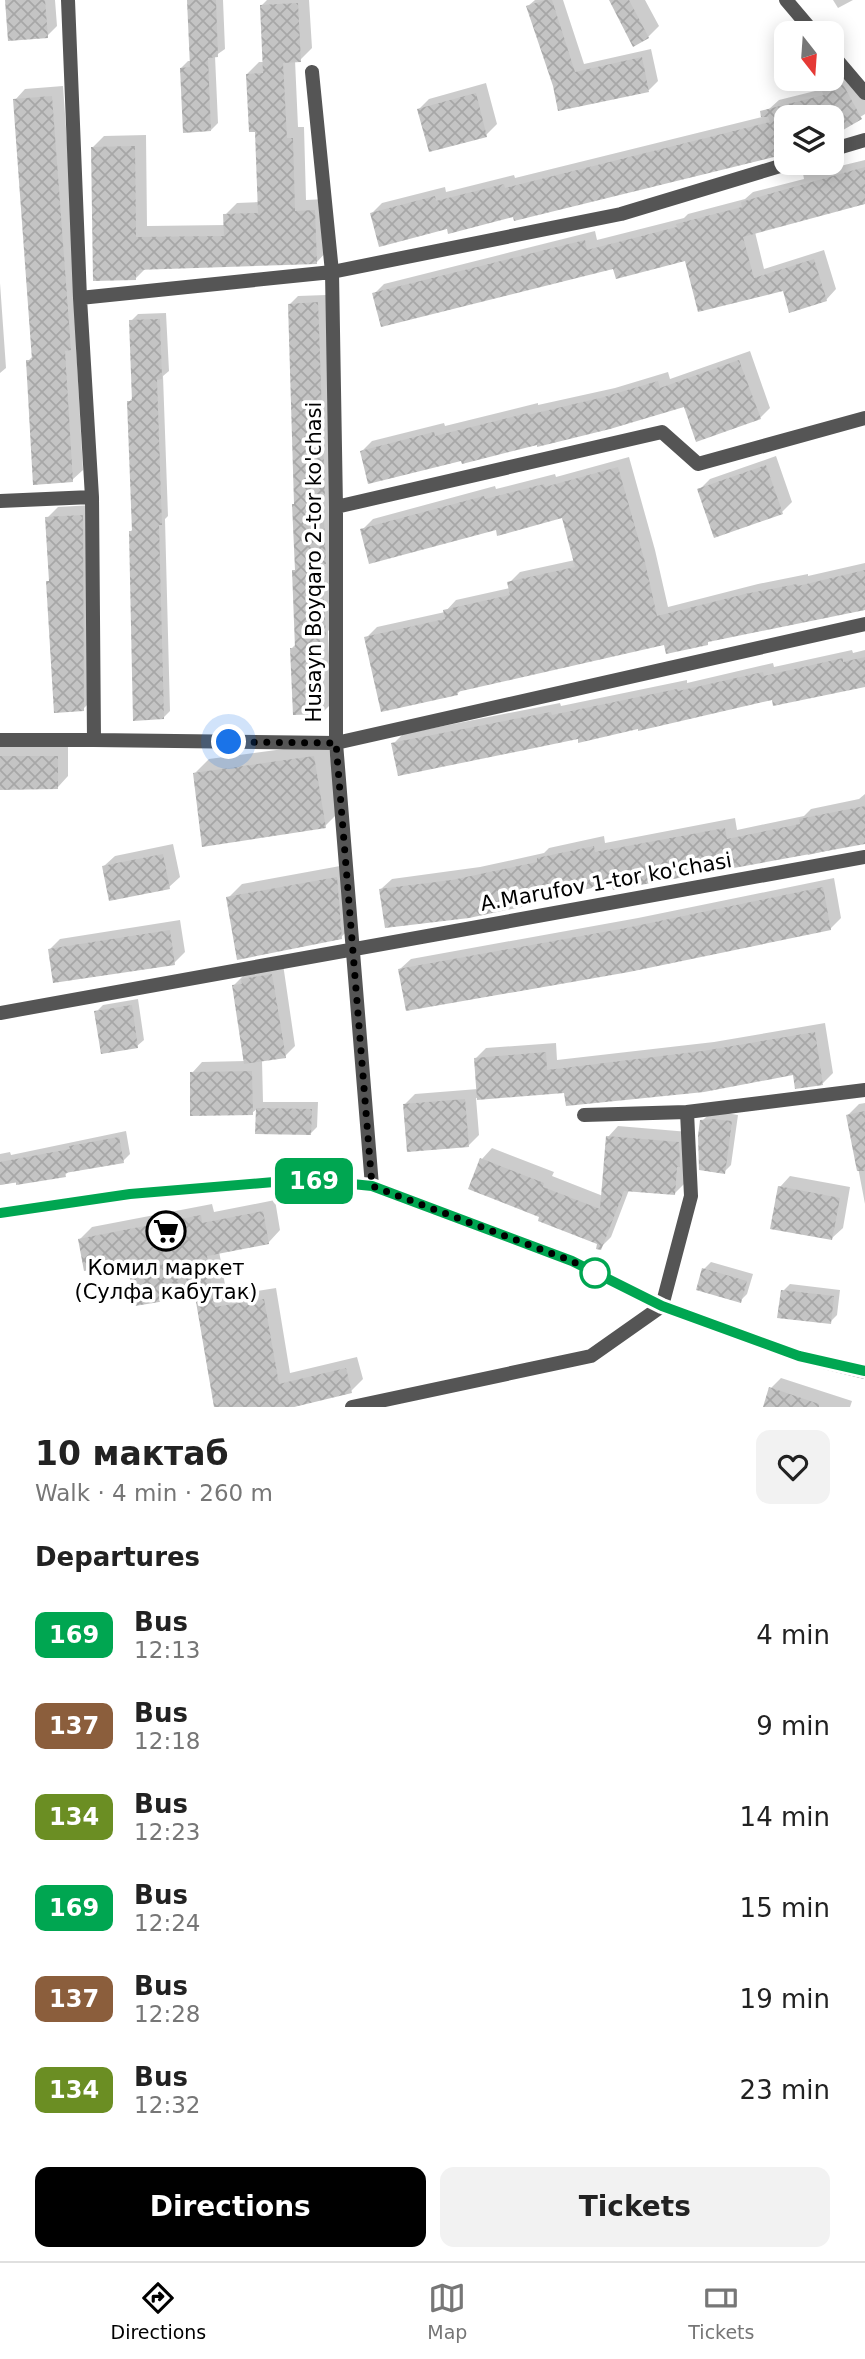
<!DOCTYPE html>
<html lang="en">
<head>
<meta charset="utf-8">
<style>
	:root { --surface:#fff; --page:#f2f2f2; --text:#222; --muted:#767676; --line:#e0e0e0; --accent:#000 }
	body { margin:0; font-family:"DejaVu Sans",sans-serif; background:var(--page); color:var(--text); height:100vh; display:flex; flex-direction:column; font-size:26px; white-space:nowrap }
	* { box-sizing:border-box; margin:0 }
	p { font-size:23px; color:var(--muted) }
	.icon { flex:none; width:38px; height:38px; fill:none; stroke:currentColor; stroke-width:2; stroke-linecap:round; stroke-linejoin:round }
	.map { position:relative; height:1407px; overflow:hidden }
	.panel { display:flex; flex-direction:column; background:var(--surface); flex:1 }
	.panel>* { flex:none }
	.badge { padding:0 14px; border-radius:10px; font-size:24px; line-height:46px }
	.needle { width:46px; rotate:163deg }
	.controls { position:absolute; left:774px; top:21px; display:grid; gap:14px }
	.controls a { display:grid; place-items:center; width:70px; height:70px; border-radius:14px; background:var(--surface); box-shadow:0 4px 18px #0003; font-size:35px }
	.you { position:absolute; width:35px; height:35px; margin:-18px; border:5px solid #fff; border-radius:50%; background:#1a73e8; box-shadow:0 0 0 10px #1a73e833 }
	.map>.badge { position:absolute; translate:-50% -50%; box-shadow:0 0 0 4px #fff }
	h2 { padding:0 35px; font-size:26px; line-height:63px }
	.round { display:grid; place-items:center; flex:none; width:74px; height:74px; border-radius:14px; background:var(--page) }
	.head { display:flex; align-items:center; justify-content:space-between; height:119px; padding:0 35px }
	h1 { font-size:33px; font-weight:700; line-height:52px }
	.button { display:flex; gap:14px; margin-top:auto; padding:14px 35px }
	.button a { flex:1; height:80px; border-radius:14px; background:var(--accent); color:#fff; font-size:28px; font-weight:700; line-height:80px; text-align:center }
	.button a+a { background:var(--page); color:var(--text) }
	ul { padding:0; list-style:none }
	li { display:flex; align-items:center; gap:21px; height:91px; padding:0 35px }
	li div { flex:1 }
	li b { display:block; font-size:26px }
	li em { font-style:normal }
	li .badge { min-width:77px; font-weight:700; text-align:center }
	.menu { display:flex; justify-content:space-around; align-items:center; height:98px; border-top:2px solid var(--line); background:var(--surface); font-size:19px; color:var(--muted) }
	.menu a { display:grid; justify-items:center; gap:4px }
	.menu .selected { color:var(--accent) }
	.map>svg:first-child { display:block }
</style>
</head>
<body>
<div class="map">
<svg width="865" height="1407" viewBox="0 0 865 1407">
	<defs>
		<pattern id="building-cross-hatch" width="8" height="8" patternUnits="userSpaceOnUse" patternTransform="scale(1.75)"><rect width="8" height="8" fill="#c4c4c4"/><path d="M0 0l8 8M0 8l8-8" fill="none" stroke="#a7a7a7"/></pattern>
	</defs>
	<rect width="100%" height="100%" fill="#fff"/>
	<!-- shadow -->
	<path fill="#0003" d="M6,0h49l2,26 -10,10z
		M189,0h34l2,49 -10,7 3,67 -7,7 -30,-62 7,-7h4z
		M267,0h42l3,48 -12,12h-5l3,67h6l2,73 20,-1 2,51 -11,12 -171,6 -10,10 -43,-131 11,-11 42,-1 1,91 79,-1 -1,-10 12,-12 22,-1 -2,-72 -10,-56 12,-12h5l-2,-57z
		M535,0h28l21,64 67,-15 7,32 -9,9 -95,-4 -26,-80z
		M611,0h34l14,26 -11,11z
		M833,0h20l-15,8z
		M842,60l23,37v17l-34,21v-18h-45l-272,98 -66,12 -76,-14 10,-10 63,-16 1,5 68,-17 1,3 255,-63 -2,-5 11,-10 44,-11 -6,-10h14v-13z
		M486,83l11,41 -11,11 -67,-26 10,-10z
		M63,86l18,252 -5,6 7,126 -11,10 -44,-119 6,-6 -19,-255 10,-11z
		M831,148l5,19 29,-7v43l-110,29 9,37 60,-19 12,39 -10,11 -139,-41 -313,35 10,-10 211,-53 2,9 87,-22 4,-4 57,-15 8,-7 51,-13 -3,-16h30z
		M0,283l6,85 -6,5z
		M326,295l7,331 -5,5 3,73 -8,8 -31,-64 5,-5 -3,-72 3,-3 -8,-263 9,-9z
		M166,313l3,58 -6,5 5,140 -3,3 5,192 -7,7 -33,-186 3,-3 -4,-127 5,-6 -3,-75 7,-7z
		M750,351l20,57 -10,10 -75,-13 -147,38 -76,15 -100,-7 10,-10 72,-18 1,3 93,-23v2l77,-17 53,-16 2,7z
		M776,456l16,46 -10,10 -83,-22 11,-11z
		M629,457l26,93 13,57 90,-23 50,-10v2l57,-13v45l-155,32 -3,3h-42l-203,46 -5,5 -91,-56 11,-11 68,-15 11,-12 54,-12 -1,-5 11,-11 55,-12 -12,-44 -66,12 -135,2 11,-11 122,-33 1,3 59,-15 1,3z
		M93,505l1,193 -11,11 -35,-127 3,-4 -4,-60 11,-11z
		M852,650l1,3 12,-3v36l-92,12 -194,39 -186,7 10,-10 157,-31 1,3 126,-26v3l86,-20 1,4z
		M328,743l11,69 -14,14 -130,-53 14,-14z
		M0,746h68v30l-10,11 -58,1z
		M865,794v48l-57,13 -1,-2 -194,29 -82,17 -5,5 -145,-15 11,-10 88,-12 64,-14 5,-5 55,-12 1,7 130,-25 2,12 67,-14 7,-7 48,-10z
		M173,844l7,33 -11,10 -65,-21 11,-10z
		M351,864l5,59 -15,14 -113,-39 14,-14z
		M834,878l7,40 -11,11 -430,40 11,-10 227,-41z
		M180,920l5,32 -11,11 -124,-14 10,-10z
		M283,964l12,82 -10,10 -23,4 1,42h55l-1,25 -7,7 -53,-1 1,-25 -6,5 -60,-40 10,-11 43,-1 -12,-75 11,-11z
		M138,999l6,41 -7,6 -41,-34 7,-7z
		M825,1023l8,50 -10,10 -29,-10 -318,25 3,37 -11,11 -63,-42 10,-10 63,-5 -2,-31 10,-10 70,-5 1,17 157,-18z
		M865,1103v101l-17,-89 11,-11z
		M720,1112l18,3 -7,50 -7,7 -22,-51 7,-7z
		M618,1126l71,6 -4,51 -11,11 -45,-4 -18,47 -11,11 -1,-5 -57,-27 -60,-57 10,-11 62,24 -2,4 51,20 5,-59z
		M126,1131l4,23 -7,7 -54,10 -4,4 -65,10v-31l10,-2 1,3z
		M790,1176l60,11 -7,41 -11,10 -52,-51z
		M275,1200l5,30 -11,12 -50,9 8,45 49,-8 14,85 67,-16 6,22 -12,12 -58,16h-78l-18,-113 -117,-55 12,-12 120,-23 2,8z
		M711,1262l42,12 -6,20 -7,7 -36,-32z
		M790,1284l50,6 -3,25 -7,7 -47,-31z
		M781,1378l71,23 -2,6h-85l6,-19z"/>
	<!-- building -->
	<path fill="url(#building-cross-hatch)" d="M5,0h40l3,38 -40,3z
		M187,0h29l2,57 -10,1 3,73 -28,2 -3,-65 10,-1z
		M545,0h7l23,72 67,-15 7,35 -91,19 -5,-25 -27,-80z
		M609,0h20l20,38 -16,9z
		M298,3l3,59 -18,1 4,75h6l2,73 20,-1 2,54 -181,6v10l-43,1 -2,-134 44,-1 1,91 88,-1 -1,-22 35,-1 -3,-81h-6l-3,-58 17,-1 -3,-68z
		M815,79h25l22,40 -31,18v-20h-45v37l-272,67 -1,-4 -65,17 -1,-5 -68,18 -9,-34 65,-17 1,5 68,-17 1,4 265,-66 -2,-5h-7l-1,-6 64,-16z
		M476,93l11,44 -58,15 -12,-43z
		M52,96l19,254 -6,1 8,131 -40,3 -7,-125h6l-19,-261z
		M865,167v37l-122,33 11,41 60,-19 13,42 -38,12 -6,-22 -85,21 -13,-51 -69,18 -3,-10 -232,58 -9,-34 213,-53 2,10 90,-23 -1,-3 66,-17 -1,-5z
		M318,302l7,195h-2l3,67h-4l4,72h-6l3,78 -30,1 -3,-67h5l-3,-78h3l-3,-66h2l-6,-200z
		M160,319l2,60 -5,1 5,145h-3l5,194 -31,2 -4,-190h3l-5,-130h5l-3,-81z
		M739,360l22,59 -65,23 -12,-35 -74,22 -73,18v-2l-75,19 -1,-3 -93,23 -8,-33 74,-19 1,4 93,-23v2l76,-18 54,-16 2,7z
		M766,465l17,49 -69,24 -17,-49z
		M618,467l27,95 12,54 88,-22 52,-10 1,2 67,-16v40l-157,32v3l-42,9 -2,-9 -207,47 1,3 -77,17 -17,-75 81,-18 -2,-9 67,-15 -3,-13 68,-15 -13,-49 -65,18 -1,-6 -127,34 -9,-35 124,-33 1,3 59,-15 1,3z
		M83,515l1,196 -30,2 -8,-132h3l-4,-64z
		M865,657v30l-92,19 -1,-6 -134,31v-2l-60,14v-4l-180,37 -7,-33 160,-31 1,3 125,-26 1,2 85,-19 1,4 79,-18v4z
		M0,756h58v33l-58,1z
		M314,756l12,72 -124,19 -9,-74z
		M865,806v38l-252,46 -2,-6 -85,18v4l-57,12 -84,10 -6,-39 73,-9 85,-18v-4l57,-12 1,6 130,-24 2,11 73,-15 -1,-5z
		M163,854l7,35 -61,12 -7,-35z
		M337,877l5,62 -105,21 -11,-63z
		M823,887l8,43 -202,42 -223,39 -8,-42 228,-41z
		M170,930l5,35 -122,18 -5,-34z
		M272,974l14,84 -42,6 -12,-79 10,-1 -1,-5z
		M132,1005l6,43 -37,6 -7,-43z
		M815,1032l8,53 -28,4 -2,-14 -89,17 -138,14 -2,-13 -87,7 -3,-42 72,-6 1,18 156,-19z
		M252,1071l1,44 -63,1v-44z
		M465,1099l4,48 -62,5 -4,-48z
		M256,1108l56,1 -1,26 -56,-1z
		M865,1111v60h-8l-11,-56z
		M712,1119l20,2 -7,53 -26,-4 -1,-34 2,-16z
		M606,1136l73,6 1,25h-3l-2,28 -51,-4 -23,59 -5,-1 1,-5 -59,-23 1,-4 -71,-28 12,-31 64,25 -1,4 57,22z
		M119,1137l5,26 -59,10 1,4 -50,8v-3l-16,3v-23l70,-13 -1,-3z
		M778,1186l62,12 -8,42 -62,-11z
		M263,1211l6,33 -62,12 8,51 49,-8 15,85 67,-16 6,25 -58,14h-80l-19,-111 -60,10 -8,-43 -43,8 -6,-32 123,-24 1,8z
		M702,1268l45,13 -6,22 -45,-13z
		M781,1290l53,6 -3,28 -54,-6z
		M769,1387l50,17v3h-56z"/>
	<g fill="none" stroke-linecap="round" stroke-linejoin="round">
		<!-- minor -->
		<path stroke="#555" stroke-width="14" d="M68,0l12,298 12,199 2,243 242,3 529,-119
			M786,0l28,33
			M831,53l34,40
			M312,72l20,200 4,235v236l36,443
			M831,150l34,-10
			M80,298l252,-26 289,-58 169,-51
			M0,501l92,-4
			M336,507l326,-75 36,32 167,-46
			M0,740h94
			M0,1013l865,-156
			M584,1115l103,-3
			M352,1407l239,-51 71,-50 29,-110 -4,-84 178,-22"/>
		<!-- secondary -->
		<path stroke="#222" stroke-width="14" d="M0,1213l130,-19 144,-12 48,-1 50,5 200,75 90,45 137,50 66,16"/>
	</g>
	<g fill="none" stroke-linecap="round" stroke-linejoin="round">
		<!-- line casing -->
		<g stroke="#fff" stroke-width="16">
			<path id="line" d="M0,1213l130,-19 144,-12 48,-1 50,5 200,75 90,45 137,50 66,15"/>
		</g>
		<!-- line -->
		<use href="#line" stroke="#00a651" stroke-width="10"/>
		<!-- walk -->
		<path stroke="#000" stroke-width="7" stroke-dasharray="0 12.6" d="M229,742l107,1 36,443 200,75 23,12"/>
	</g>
	<!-- icons -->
	<defs>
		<g id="supermarket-ring" transform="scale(2.0125)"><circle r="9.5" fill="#fff" stroke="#000" stroke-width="1.5"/><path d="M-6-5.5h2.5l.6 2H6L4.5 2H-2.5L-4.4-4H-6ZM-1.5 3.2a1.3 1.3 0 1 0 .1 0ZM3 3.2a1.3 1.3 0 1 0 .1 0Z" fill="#000"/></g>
	</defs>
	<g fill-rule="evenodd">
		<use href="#supermarket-ring" x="166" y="1231"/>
	</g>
	<!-- markers -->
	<circle fill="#fff" stroke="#00a651" stroke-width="3.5" cx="595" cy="1273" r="14"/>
	<g text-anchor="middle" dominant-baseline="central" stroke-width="7" stroke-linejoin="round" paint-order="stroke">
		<!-- street labels -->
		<g font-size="21" fill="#000" stroke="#fff">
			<text transform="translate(314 562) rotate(-90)">Husayn Boyqaro 2-tor ko'chasi</text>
			<text transform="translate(606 882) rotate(-10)">A.Marufov 1-tor ko'chasi</text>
		</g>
		<!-- poi labels -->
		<g font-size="21" fill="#000" stroke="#fff">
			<text x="166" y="1268">Комил маркет<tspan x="166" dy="24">(Сулфа кабутак)</tspan></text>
		</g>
	</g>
</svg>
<div class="controls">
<a><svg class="needle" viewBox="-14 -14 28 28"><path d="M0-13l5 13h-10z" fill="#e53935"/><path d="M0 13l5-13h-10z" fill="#767676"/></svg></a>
<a><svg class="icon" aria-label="layers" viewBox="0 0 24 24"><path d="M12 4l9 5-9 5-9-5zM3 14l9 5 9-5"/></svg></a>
</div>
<div class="you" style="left:229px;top:742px"></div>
<b class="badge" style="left:314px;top:1181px;background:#00a651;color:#fff">169</b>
</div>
<section class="panel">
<div class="head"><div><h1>10 мактаб</h1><p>Walk · 4 min · 260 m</p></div><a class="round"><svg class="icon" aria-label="heart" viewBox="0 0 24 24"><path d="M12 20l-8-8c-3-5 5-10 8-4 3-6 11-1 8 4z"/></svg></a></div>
<h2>Departures</h2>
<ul>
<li><span class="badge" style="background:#00a651;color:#fff">169</span><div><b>Bus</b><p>12:13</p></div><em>4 min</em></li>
<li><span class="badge" style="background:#8b5e3c;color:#fff">137</span><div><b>Bus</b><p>12:18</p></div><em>9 min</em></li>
<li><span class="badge" style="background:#6b8e23;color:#fff">134</span><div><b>Bus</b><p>12:23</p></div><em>14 min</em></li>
<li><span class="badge" style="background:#00a651;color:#fff">169</span><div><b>Bus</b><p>12:24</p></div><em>15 min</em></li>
<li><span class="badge" style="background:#8b5e3c;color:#fff">137</span><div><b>Bus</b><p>12:28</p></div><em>19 min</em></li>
<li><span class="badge" style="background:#6b8e23;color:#fff">134</span><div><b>Bus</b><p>12:32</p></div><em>23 min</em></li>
</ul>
<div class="button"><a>Directions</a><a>Tickets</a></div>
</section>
<nav class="menu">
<a class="selected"><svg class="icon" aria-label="directions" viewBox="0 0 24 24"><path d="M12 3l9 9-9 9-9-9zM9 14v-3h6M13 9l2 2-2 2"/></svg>Directions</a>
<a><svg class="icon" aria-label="map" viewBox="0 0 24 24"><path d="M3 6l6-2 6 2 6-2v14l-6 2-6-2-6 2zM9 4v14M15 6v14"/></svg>Map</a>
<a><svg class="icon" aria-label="tickets" viewBox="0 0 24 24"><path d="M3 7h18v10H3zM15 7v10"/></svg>Tickets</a>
</nav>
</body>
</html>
